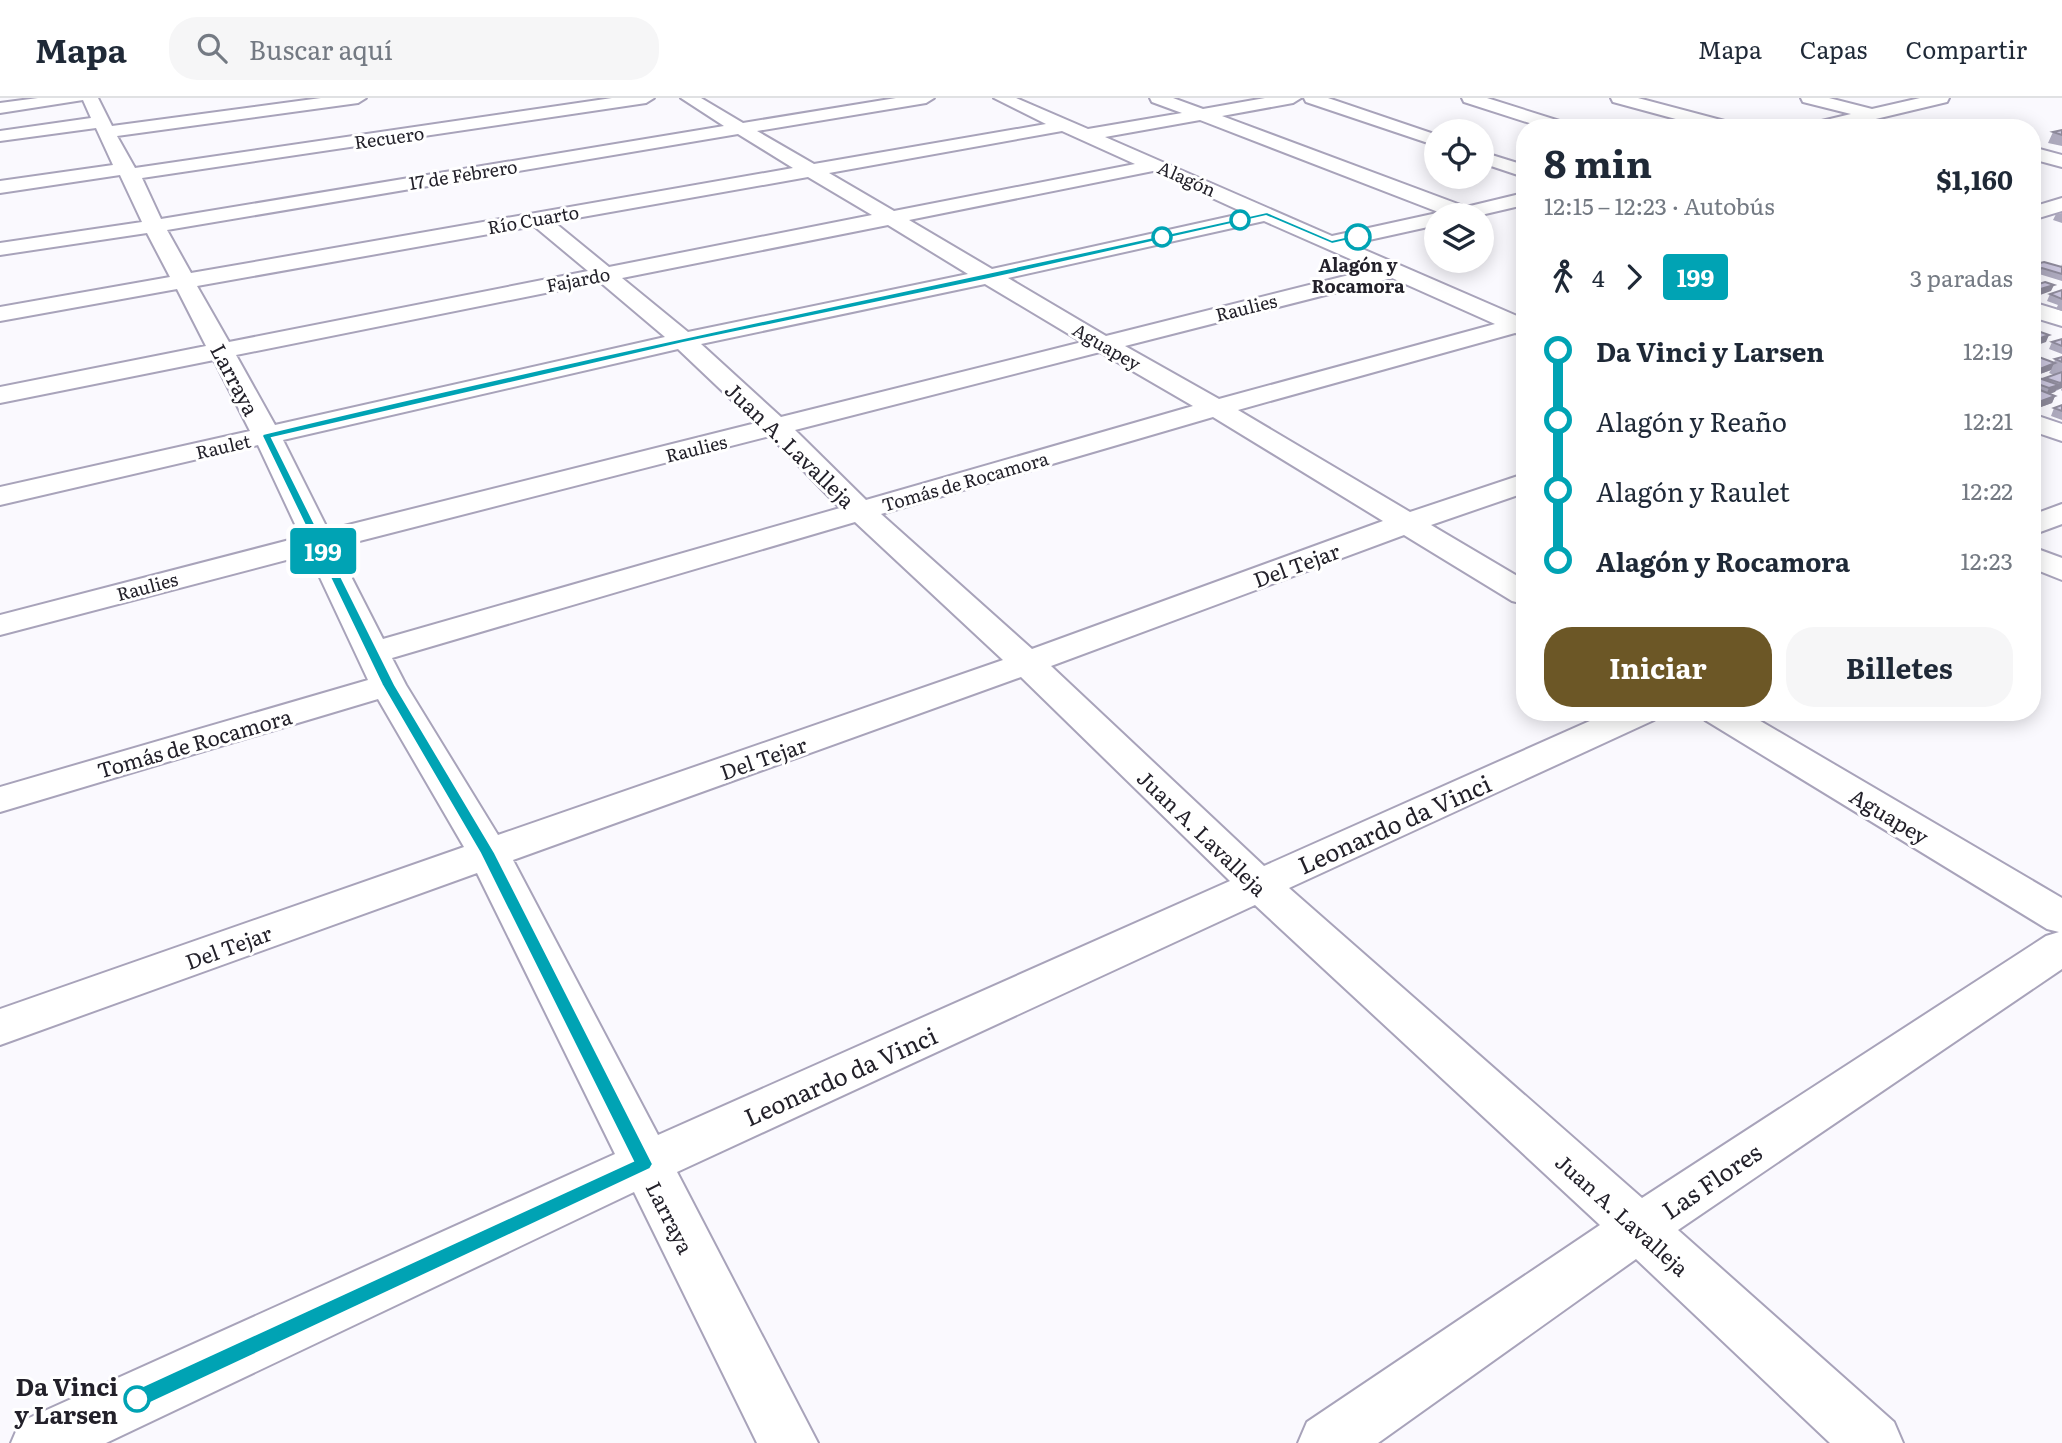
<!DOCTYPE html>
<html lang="es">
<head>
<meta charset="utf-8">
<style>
	:root { --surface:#fff; --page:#f6f6f7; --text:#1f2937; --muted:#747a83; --line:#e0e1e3; --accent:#6c5726 }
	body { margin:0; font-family:Literata,serif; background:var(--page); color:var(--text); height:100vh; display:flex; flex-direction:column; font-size:26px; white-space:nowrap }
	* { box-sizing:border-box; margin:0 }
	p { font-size:23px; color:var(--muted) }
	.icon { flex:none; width:38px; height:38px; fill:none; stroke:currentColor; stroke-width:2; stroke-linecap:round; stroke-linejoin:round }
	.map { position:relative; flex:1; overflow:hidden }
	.details { position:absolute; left:1516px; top:21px; width:525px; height:602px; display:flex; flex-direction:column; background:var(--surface); border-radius:28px; box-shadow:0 4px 18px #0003 }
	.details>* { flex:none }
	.badge { padding:0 14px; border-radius:5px; font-size:24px; line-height:46px }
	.buttons { position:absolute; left:1424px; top:21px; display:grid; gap:14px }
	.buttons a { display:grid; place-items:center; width:70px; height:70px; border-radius:50%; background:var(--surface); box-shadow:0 4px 18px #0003; font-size:35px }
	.map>.badge { position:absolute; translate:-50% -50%; box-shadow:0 0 0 4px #fff }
	.legs { display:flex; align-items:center; gap:10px; height:77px; padding:0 28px; font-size:23px }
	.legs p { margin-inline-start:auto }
	.overview { display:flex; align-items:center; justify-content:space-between; height:119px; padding:0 28px }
	h1 { font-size:38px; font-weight:700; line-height:52px }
	.button { display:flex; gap:14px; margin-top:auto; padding:14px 28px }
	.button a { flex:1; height:80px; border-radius:28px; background:var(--accent); color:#fff; font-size:28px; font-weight:700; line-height:80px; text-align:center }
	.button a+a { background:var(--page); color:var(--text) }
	ul { padding:0 28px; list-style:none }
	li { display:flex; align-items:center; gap:24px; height:70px; font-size:26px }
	li i { display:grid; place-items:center; width:10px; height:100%; margin:0 9px; background:currentColor }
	li i::after { content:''; width:18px; height:18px; margin:-9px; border:5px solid; border-radius:50%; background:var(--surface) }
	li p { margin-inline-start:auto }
	li:first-child i { background:linear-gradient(#0000 50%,currentColor 0) }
	li:last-child i { background:linear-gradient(currentColor 50%,#0000 0) }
	header { display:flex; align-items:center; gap:42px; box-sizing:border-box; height:98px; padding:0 35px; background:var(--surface); border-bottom:2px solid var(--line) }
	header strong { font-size:33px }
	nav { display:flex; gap:38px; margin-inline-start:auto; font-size:24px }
	.search { width:490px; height:63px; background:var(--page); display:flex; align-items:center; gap:18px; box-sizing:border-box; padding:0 24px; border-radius:28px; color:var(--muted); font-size:26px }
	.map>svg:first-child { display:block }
</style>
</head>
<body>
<header>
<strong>Mapa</strong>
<div class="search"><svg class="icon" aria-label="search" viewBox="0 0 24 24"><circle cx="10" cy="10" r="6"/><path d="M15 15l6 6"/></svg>Buscar aquí</div>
<nav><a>Mapa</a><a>Capas</a><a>Compartir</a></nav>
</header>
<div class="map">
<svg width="2062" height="1345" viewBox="0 0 2062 1345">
	<rect width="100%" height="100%" fill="#faf9fe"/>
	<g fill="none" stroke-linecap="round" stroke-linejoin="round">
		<!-- street casing -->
		<g stroke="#a8a3ba" stroke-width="4">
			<path id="street" d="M38,0h60l14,28 209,-28h45l-8,5 -241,33 18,32 477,-70h42l-8,5 -504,75 19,41 563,-93 -43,-28h20l42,25 153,-25h38l-8,5 -169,28 57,33 232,-40 -52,-26h22l72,31 94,-16 -30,-11 -2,-4h23l30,11 62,-11h36l-8,5 -71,13 244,91 58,-14v12l-43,10h-35l-246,-95 -95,17 227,99 105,-23 7,2h-7v10l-86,19 173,75v16l-9,-2 -277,77 172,102 114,-38v19l-93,32 93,55v24l-12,-3 -108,-66 -353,131 213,200 346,-154h49l-5,8 -365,168 353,310 404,-262 13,-4 -12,-3 -342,-209 -5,-8h45l317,186v71l-384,261 216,192 9,21h-73l-194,-184 -258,184h-80l9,-21 293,-197 -345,-320 -578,267 141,271h-61l-123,-251 -528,251h-95l9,-21 595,-268 -138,-281 -477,172v-36l464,-162 -86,-148 -378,113v-25l368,-107 -59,-126 -309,81v-20l301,-78 -43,-92 -258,60v-18l250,-56 -36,-71 -214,43v-16l206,-41 -29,-57 -177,32v-14l170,-30 -23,-44 -147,22v-12l142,-21 -22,-47 -120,18v-12l113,-16 -17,-37 -96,13v-10l91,-13 -8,-18 -83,13v-10zM1062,33l73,33 -241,47 -65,-38zM738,36l55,34 -602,105 -24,-43zM1153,73l92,42 -253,56 -83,-49zM808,79l64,38 -263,52 -55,-45zM1264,123l109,48 -267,67 -98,-58zM888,127l80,49 -280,58 -66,-54zM534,128l54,45 -359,71 -32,-56zM1392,180l103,46 -276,75 -94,-53zM600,184l65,55 -390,88 -39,-70zM985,186l97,58 -301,75 -80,-73zM678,251l78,74 -428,107 -45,-90zM1100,254l93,54 -327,94 -71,-70zM1213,319l170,104 -351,128 -151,-135zM770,338l70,72 -457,131 -47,-92zM855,424l148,138 -505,175 -92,-150 -14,-27zM1021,579l209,204 -572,254 -145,-275z
				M1304,0h24l109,37v11l-131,-44z
				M1462,0h25l82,26 3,4h-27l-81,-26z
				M1611,0h27l98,26 3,4h-30l-96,-26z
				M1801,0h28l43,11 48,-11h29l-2,4 -109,26h-32l3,-4 42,-10 -48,-12z
				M2032,49l30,8v12l-30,-8z
				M1482,54l42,13v12l-42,-14z
				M2062,100v13l-30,9v-13z
				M2032,204l30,9v15l-30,-9z
				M2032,316l30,10v17l-30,-10z
				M2062,406v20l-30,11v-20z
				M2032,449l30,11v22l-30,-12z"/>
		</g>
		<!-- street -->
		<use href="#street" fill="#fff" fill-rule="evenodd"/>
	</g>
	<!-- wall -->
	<path fill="#ada9bd" d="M2062,32v16l-14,-3 5,-11z
		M2062,115v10l-9,-3 3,-6z
		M2062,166v17l-23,-7 -7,2v-11l29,2z
		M2062,192v21l-6,-2 2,-4 -11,-4 3,-7z
		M2062,241v15l-13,-5 3,-7z
		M2062,259v34l-1,-1 1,-2 -12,6 5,2 -3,7 -20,7v-32l12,2 1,-2 9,-3 -5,-2 2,-3 -19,7 22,-14 1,-4z
		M2062,307v15l-11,-4 3,-8z"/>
	<!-- shaded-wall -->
	<path fill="#8d899a" d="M2042,170l-3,6 -7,2v-5z
		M2054,187l-3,6 -19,7 2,-7z
		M2049,237l-3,7 -14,5v-6z
		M2054,265l-3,7 -19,7v-5z
		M2062,284v6l-6,2 4,-7z
		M2059,287l-4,7 -9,3 3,-7z
		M2055,298l-3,7 -19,7 3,-7z"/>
	<!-- building -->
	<path fill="#c9c4dc" stroke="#8d899a" stroke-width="2" d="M2062,32v5l-9,-3z
		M2044,164l18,5v7l-20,-6 -10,3v-6z
		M2045,184l9,3 -20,6 -2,-1v-4z
		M2062,192v9l-12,-5z
		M2032,231l17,6 -17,6z
		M2062,241v7l-10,-4z
		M2036,258l19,7 -23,9v-14z
		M2062,259v5l-7,-3z
		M2062,274v10l-2,1 -15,-5z
		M2036,279l23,8 -10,3 -17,-6v-4z
		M2035,290l20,8 -19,7 -4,-2v-12z
		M2062,307v6l-8,-3z"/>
	<!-- line-1 -->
	<path fill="#00a3b4" stroke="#fff" stroke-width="2" d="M1267,114l65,28 26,-6 4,3 -30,7 -66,-28 -277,63 -306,64 -411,95 123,247 100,168 158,311 -3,5 -506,237 -7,3 -7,-3 -3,-7 3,-7 503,-231 -153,-308 -98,-168 -120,-249 1,-2c333,-81 669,-147 1004,-222z"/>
	<!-- markers -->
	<g fill="#fff" stroke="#00a3b4" stroke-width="3.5">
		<circle cx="1240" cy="122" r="9"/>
		<circle cx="1162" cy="139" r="9"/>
		<circle cx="1358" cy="139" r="12"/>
		<circle cx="137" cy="1301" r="12"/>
	</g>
	<g text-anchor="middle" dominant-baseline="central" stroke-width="6" stroke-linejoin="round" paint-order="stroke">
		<!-- far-street labels -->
		<g font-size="18" fill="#23212a" stroke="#fff">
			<text transform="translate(389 39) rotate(-8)">Recuero</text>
			<text transform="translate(463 76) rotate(-9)">17 de Febrero</text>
			<text transform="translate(1187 80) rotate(24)">Alagón</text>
			<text transform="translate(533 121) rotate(-10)">Río Cuarto</text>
			<text transform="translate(578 181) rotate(-11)">Fajardo</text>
			<text transform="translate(1246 209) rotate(-14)">Raulies</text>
			<text transform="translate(1107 248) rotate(30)">Aguapey</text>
			<text transform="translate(223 348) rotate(-13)">Raulet</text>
			<text transform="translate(696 350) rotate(-14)">Raulies</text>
			<text transform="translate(965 383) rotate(-16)">Tomás de Rocamora</text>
			<text transform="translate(147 488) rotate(-15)">Raulies</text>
		</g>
		<!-- far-stop labels -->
		<g font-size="18" font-weight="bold" fill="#23212a" stroke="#fff">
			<text x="1358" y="166">Alagón y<tspan x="1358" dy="21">Rocamora</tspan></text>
		</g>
		<!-- street labels -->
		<g font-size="21" fill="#23212a" stroke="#fff">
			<text transform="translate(236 281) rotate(62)">Larraya</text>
			<text transform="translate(791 346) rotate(44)">Juan A. Lavalleja</text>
			<text transform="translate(1296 466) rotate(-20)">Del Tejar</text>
			<text transform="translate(194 644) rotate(-16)">Tomás de Rocamora</text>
			<text transform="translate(763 659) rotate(-19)">Del Tejar</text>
			<text transform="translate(1890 717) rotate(31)">Aguapey</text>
			<text transform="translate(1203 734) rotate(44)">Juan A. Lavalleja</text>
			<text transform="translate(228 848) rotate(-20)">Del Tejar</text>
			<text transform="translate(1623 1116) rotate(42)">Juan A. Lavalleja</text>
			<text transform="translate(671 1119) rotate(63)">Larraya</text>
		</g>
		<!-- near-street labels -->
		<g font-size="24" fill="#23212a" stroke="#fff">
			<text transform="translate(1394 725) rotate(-24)">Leonardo da Vinci</text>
			<text transform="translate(840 977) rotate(-24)">Leonardo da Vinci</text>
			<text transform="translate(1711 1082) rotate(-34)">Las Flores</text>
		</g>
		<!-- near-stop labels -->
		<g font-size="24" font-weight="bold" fill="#23212a" stroke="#fff" text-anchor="end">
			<text x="118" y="1287">Da Vinci<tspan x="118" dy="28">y Larsen</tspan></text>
		</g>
	</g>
</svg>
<div class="buttons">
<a><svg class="icon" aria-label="locate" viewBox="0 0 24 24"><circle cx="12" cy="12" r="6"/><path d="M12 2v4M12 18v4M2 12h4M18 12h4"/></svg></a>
<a><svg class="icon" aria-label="layers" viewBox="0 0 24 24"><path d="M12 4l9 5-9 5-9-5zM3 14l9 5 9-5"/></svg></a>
</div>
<b class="badge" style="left:323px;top:453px;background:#00a3b4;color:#fff">199</b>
<section class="details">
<div class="overview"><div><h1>8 min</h1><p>12:15 – 12:23 · Autobús</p></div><b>$1,160</b></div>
<div class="legs"><svg class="icon" aria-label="walk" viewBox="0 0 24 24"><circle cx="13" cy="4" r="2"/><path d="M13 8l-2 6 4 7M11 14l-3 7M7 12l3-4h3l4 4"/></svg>4<svg class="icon" aria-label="forward" viewBox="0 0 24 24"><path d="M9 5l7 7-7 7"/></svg><b class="badge" style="background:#00a3b4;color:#fff">199</b><p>3 paradas</p></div>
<ul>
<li><i style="color:#00a3b4"></i><b>Da Vinci y Larsen</b><p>12:19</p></li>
<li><i style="color:#00a3b4"></i><span>Alagón y Reaño</span><p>12:21</p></li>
<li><i style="color:#00a3b4"></i><span>Alagón y Raulet</span><p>12:22</p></li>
<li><i style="color:#00a3b4"></i><b>Alagón y Rocamora</b><p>12:23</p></li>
</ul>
<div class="button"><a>Iniciar</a><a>Billetes</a></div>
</section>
</div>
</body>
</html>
